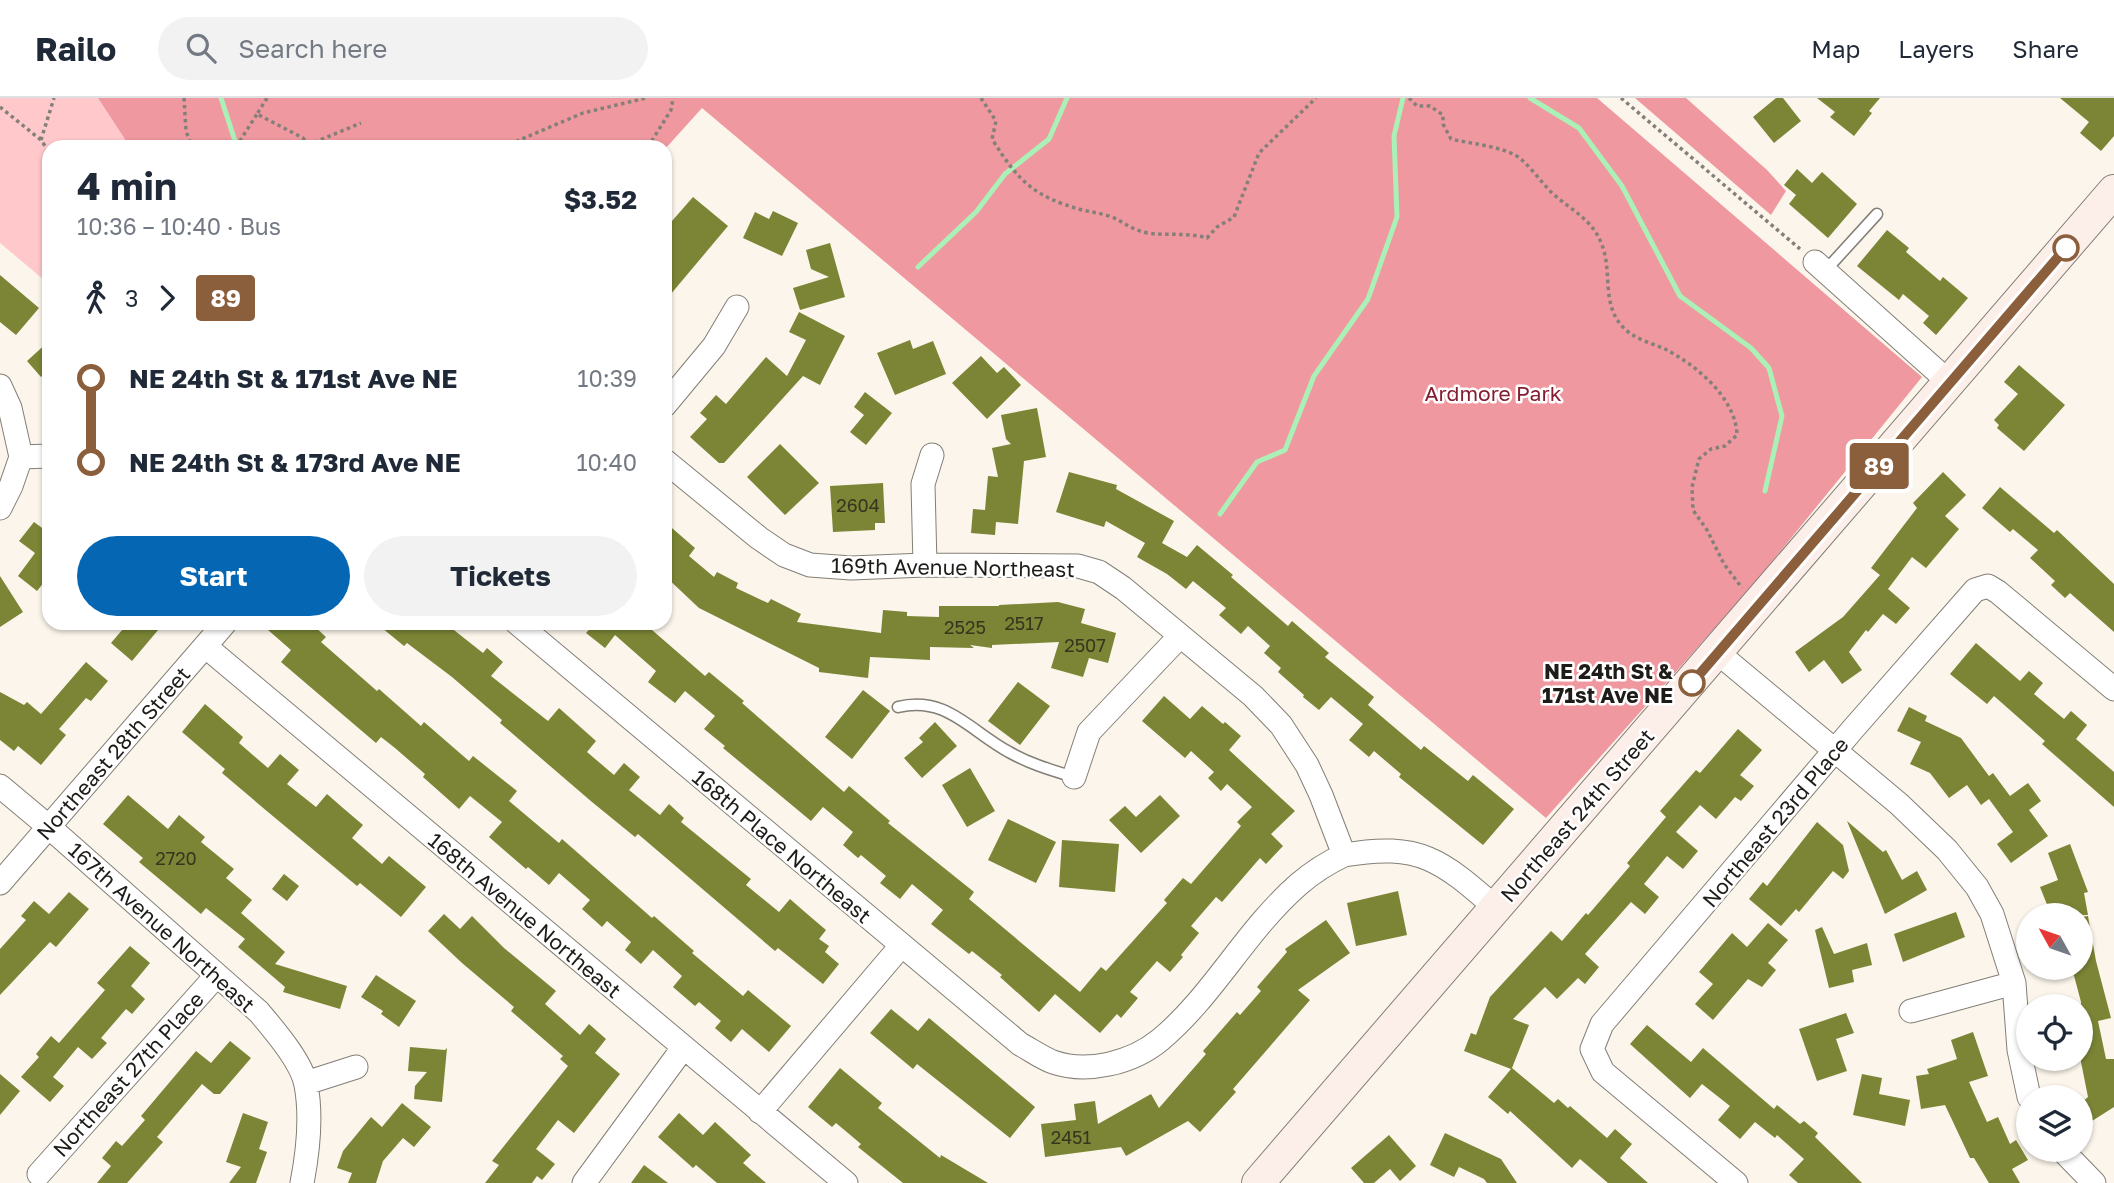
<!DOCTYPE html>
<html lang="en">
<head>
<meta charset="utf-8">
<style>
	:root { --surface:#fff; --page:#f2f2f3; --text:#1f2937; --muted:#747a83; --line:#e0e1e3; --accent:#0567b4 }
	body { margin:0; font-family:"Golos Text",sans-serif; background:var(--page); color:var(--text); height:100vh; display:flex; flex-direction:column; font-size:26px; white-space:nowrap }
	* { box-sizing:border-box; margin:0 }
	p { font-size:23px; color:var(--muted) }
	.icon { flex:none; width:38px; height:38px; fill:none; stroke:currentColor; stroke-width:2; stroke-linecap:round; stroke-linejoin:round }
	.map { position:relative; flex:1; overflow:hidden }
	.details { position:absolute; left:42px; top:42px; width:630px; height:490px; display:flex; flex-direction:column; background:var(--surface); border-radius:21px; box-shadow:0 2px 5px #0004 }
	.details>* { flex:none }
	.badge { padding:0 14px; border-radius:5px; font-size:24px; line-height:46px }
	.needle { width:46px; rotate:310deg }
	.buttons { position:absolute; left:2016px; top:805px; display:grid; gap:14px }
	.buttons a { display:grid; place-items:center; width:77px; height:77px; border-radius:50%; background:var(--surface); box-shadow:0 2px 5px #0004; font-size:35px }
	.map>.badge { position:absolute; translate:-50% -50%; box-shadow:0 0 0 4px #fff }
	.legs { display:flex; align-items:center; gap:10px; height:77px; padding:0 35px; font-size:23px }
	.legs p { margin-inline-start:auto }
	.headline { display:flex; align-items:center; justify-content:space-between; height:119px; padding:0 35px }
	h1 { font-size:38px; font-weight:700; line-height:52px }
	.button { display:flex; gap:14px; margin-top:auto; padding:14px 35px }
	.button a { flex:1; height:80px; border-radius:42px; background:var(--accent); color:#fff; font-size:28px; font-weight:700; line-height:80px; text-align:center }
	.button a+a { background:var(--page); color:var(--text) }
	ul { padding:0 35px; list-style:none }
	li { display:flex; align-items:center; gap:24px; height:84px; font-size:26px }
	li i { display:grid; place-items:center; width:10px; height:100%; margin:0 9px; background:currentColor }
	li i::after { content:''; width:18px; height:18px; margin:-9px; border:5px solid; border-radius:50%; background:var(--surface) }
	li p { margin-inline-start:auto }
	li:first-child i { background:linear-gradient(#0000 50%,currentColor 0) }
	li:last-child i { background:linear-gradient(currentColor 50%,#0000 0) }
	header { display:flex; align-items:center; gap:42px; box-sizing:border-box; height:98px; padding:0 35px; background:var(--surface); border-bottom:2px solid var(--line) }
	header strong { font-size:33px }
	nav { display:flex; gap:38px; margin-inline-start:auto; font-size:24px }
	.search { width:490px; height:63px; background:var(--page); display:flex; align-items:center; gap:18px; box-sizing:border-box; padding:0 24px; border-radius:38px; color:var(--muted); font-size:26px }
	.map>svg:first-child { display:block }
</style>
</head>
<body>
<header>
<strong>Railo</strong>
<div class="search"><svg class="icon" aria-label="search" viewBox="0 0 24 24"><circle cx="10" cy="10" r="6"/><path d="M15 15l6 6"/></svg>Search here</div>
<nav><a>Map</a><a>Layers</a><a>Share</a></nav>
</header>
<div class="map">
<svg width="2114" height="1085" viewBox="0 0 2114 1085">
	<rect width="100%" height="100%" fill="#fbf5eb"/>
	<!-- green -->
	<path fill="#ffc8cb" d="M0,0h98l32,49h-81v137l-49,-41z"/>
	<!-- forest -->
	<path fill="#ef989f" d="M98,0h1499l325,279 -169,208 -207,233 -844,-710 -37,41v-2h-535z
		M1635,0h51l81,72 19,21 -15,24z"/>
	<g fill="none" stroke-linecap="round" stroke-linejoin="round">
		<!-- stream -->
		<path stroke="#aaf0b7" stroke-width="5" d="M221,0l16,49
			M1530,0l49,30 43,58 58,110 71,52 18,20 13,48 -17,75
			M918,169l58,-55 29,-38 44,-35 18,-41
			M1220,416l37,-52 28,-12 29,-74 54,-77 29,-82 -3,-81 9,-38"/>
	</g>
	<!-- building -->
	<path fill="#7b8535" d="M1776,0h7l18,23 -27,22 -21,-26z
		M1817,0h63l-11,13 3,2 -18,23 -24,-19 5,-5z
		M2060,0h54v38l-13,15 -21,-18 9,-11z
		M1797,71l15,14 10,-11 35,32 -29,34 -39,-34 7,-9 -12,-10z
		M693,99l35,29 -63,75v-72z
		M773,113l25,12 -16,33 -39,-18 12,-26 14,7z
		M1887,132l22,18 -3,4 34,29 3,-4 25,21 -32,37 -13,-12 6,-7 -26,-22 -4,6 -42,-34z
		M830,145l15,54 -45,13 -7,-22 36,-11 -18,-8 -5,-19z
		M0,177l39,33 -23,27 -16,-13z
		M799,214l46,24 -25,49 -17,-9 -79,87h-5l-29,-26 17,-18 -7,-6 16,-18 10,9 40,-47 21,19 19,-36 -17,-8z
		M910,242l3,9 20,-8 13,33 -51,21 -18,-42z
		M49,243v28l-8,8 -14,-16z
		M981,258l16,17 7,-6 17,18 -34,34 -35,-36z
		M2019,267l46,40 -41,46 -27,-23 2,-3 -5,-5 24,-26 -14,-12z
		M865,294l27,21 -26,32 -16,-13 14,-17 -10,-8z
		M1037,310l9,49 -22,4 -6,63 -22,-2 -1,13 -24,-2 2,-24 12,1 3,-34 10,1 -6,-29 19,-4 -5,-5 -5,-24z
		M780,346l39,39 -34,32 -38,-38z
		M1069,374l48,13 -1,4 58,32 -12,22 25,14 10,-12 36,30 -2,2 57,49 4,-5 37,32 -4,4 49,40 -6,8 53,45 3,-4 44,35 5,-6 41,34 -31,36 -84,-68 2,-3 -27,-23 -5,6 -20,-17 14,-16 -32,-27 -12,13 -16,-13 1,-2 -26,-23 3,-4 -17,-15 6,-7 -22,-20 -7,8 -22,-19 7,-7 -33,-27 -7,8 -19,-15 -30,-17 8,-14 -39,-22 -2,6 -48,-15z
		M1943,374l23,23 -21,21 14,13 -33,39 -14,-11 -24,32 22,19 -14,16 -13,-10 -15,18 -2,-2 -17,22 13,18 -20,14 -18,-24 -15,12 -14,-20 48,-35 37,-42 -9,-7 46,-60 -4,-5z
		M883,385l2,40h-10v7l-42,2 -3,-46z
		M2000,389l54,46 3,-3 57,54v48l-44,-39 -5,5 -14,-13 4,-4 -25,-23 8,-8 -25,-21 -3,3 -28,-24z
		M34,424l15,11v43l-12,15 -19,-15 17,-23 -16,-12z
		M665,424l30,26 -6,8 25,21 3,-5 21,11 -2,5 32,15 3,-4 30,15 -4,8 84,11 2,-23 24,2v4l32,1v-11h60v-1l59,-3 27,7 -4,14 35,10 -8,30 -19,-5 -6,19 -32,-9 8,-26 -67,3v3l-22,-3 4,3 -44,-1v13l-60,-3 -2,21 -49,-6v-4l-120,-60 -34,-32z
		M0,478l23,36 -23,15z
		M128,525h36l-32,38 -21,-18z
		M260,525h51l15,14 -5,5 56,49 2,-2 42,37 3,-4 45,39 4,-5 44,35 -8,10 50,42 3,-4 90,79 2,-2 40,35 -2,2 51,43 5,-6 43,36 -22,26 -27,-23 -11,13 -16,-14 6,-7 -22,-19 -4,4 -22,-19 9,-11 -29,-26 -12,14 -16,-14 6,-8 -24,-21 -5,6 -20,-18 8,-9 -31,-27 -10,12 -21,-18 -2,2 -37,-32 13,-15 -32,-26 -11,13 -36,-32 2,-3 -30,-26 -14,-11 -5,6 -95,-81 10,-12z
		M376,525h69l38,30 4,-5 16,14 -12,14 57,45 11,-13 37,33 -9,11 27,23 10,-12 16,14 -11,13 31,25 9,-11 15,14 -3,4 70,57 -5,6 33,27 11,-13 16,14 20,17 -7,9 10,7 -4,6 14,12 -16,20 -45,-36 -3,3 -137,-117 -3,3 -43,-35 -92,-79 2,-3 -50,-43 -45,-34 -3,3z
		M595,525h49l61,53 4,-4 35,29 -2,2 102,89 5,-6 41,35 -2,2 86,69 -5,7 111,93 21,-25 5,4 61,-68 -3,-3 19,-22 8,6 50,-58 -4,-4 15,-15 -25,-23 -6,7 -13,-13 6,-6 -23,-21 -6,7 -43,-37 22,-25 26,23 12,-13 21,18 2,-2 16,14 -12,14 66,61 -24,23 12,12 -17,18 -6,-6 -38,44 -6,-5 -25,29 8,7 -18,22 2,2 -13,15 -13,-11 -27,31 8,6 -17,20 -4,-4 -17,19 -45,-39 -16,18 -39,-35 2,-2 -30,-24 -3,3 -38,-30 12,-14 -31,-26 -12,15 -20,-16 6,-7 -25,-21 -3,3 -15,-13 10,-13 -30,-25 -12,14 -88,-73 2,-2 -21,-17 11,-13 -30,-25 -10,12 -27,-21 8,-11 -41,-36 -10,13 -19,-15z
		M1976,545l44,38 9,-10 14,12 -9,11 30,25 7,-8 16,14 -11,14 38,33v35l-72,-63 3,-3 -51,-45 -7,8 -37,-30z
		M86,564l22,19 -17,20 -5,-3 -27,31 7,6 -25,30 -23,-19 -4,5 -14,-11v-48l24,13 3,-3 14,12z
		M1018,584l32,24 -30,39 -32,-24z
		M863,592l27,21 -38,48 -27,-22z
		M205,606l38,33 -4,6 29,25 12,-14 19,16 -12,14 29,23 11,-13 16,14 20,17 -11,13 30,26 7,-8 37,31 -25,30 -41,-34 -3,3 -89,-74 -46,-39 3,-4 -43,-37z
		M1909,609l18,9 -2,5 36,17 28,38 4,-3 17,23 18,-13 13,18 -12,9 19,26 -37,27 -14,-19 16,-12 -24,-33 -8,6 -14,-20 -18,13 -19,-25 -20,-9 11,-22 -24,-11z
		M935,624l22,24 -35,32 -18,-20 19,-16 -4,-4z
		M1738,631l24,21 -22,25 14,11 -13,15 -6,-4 -19,22 -16,-14 -24,27 22,19 -15,18 -16,-13 -23,28 15,13 -14,17 -14,-12 -46,52 14,13 -14,17 -7,-6 -21,21 -12,-12 -32,32 16,6 -17,43 42,35 4,-4 10,9 2,-2 37,32 8,-9 17,15 -12,14 28,25h-40l-28,-24 -8,9 -62,-57 -2,3 -20,-17 23,-28 -47,-18 7,-18 5,2 14,-38 61,-66 11,10 24,-28 2,2 42,-49 -3,-3 39,-46 -6,-6 36,-41 4,3z
		M970,670l25,43 -28,16 -25,-42z
		M128,697l40,34 11,-14 26,22 -4,5 33,27 -8,9 26,22 -11,13 44,39 -10,12 72,22 -7,23 -57,-17 2,-5 -47,-40 7,-8 -39,-31 -5,6 -62,-52 4,-4 -40,-34z
		M1160,697l20,21 -39,37 -32,-33 16,-14 11,11z
		M1008,721l48,23 -20,41 -48,-23z
		M1847,723l36,31 3,-2 16,30 15,-9 10,19 -42,24z
		M1817,724l26,23 6,26 -6,8 -10,-8 -34,41 -3,-3 -15,17 -32,-27 14,-17 4,4z
		M1062,742l57,4 -4,48 -56,-5z
		M2070,746l18,48 -4,1 4,22h-26l-3,-12 -11,4 -8,-20 18,-7 -10,-27z
		M284,776l15,12 -12,15 -15,-12z
		M1398,793l9,44 -51,11 -9,-43z
		M69,794l20,17 -33,38 -6,-5 -50,53v-46l26,-29 -5,-4 13,-15 15,13z
		M1956,814l9,25 -62,25 -9,-28z
		M444,816l16,15 12,-13 32,32 52,43 -11,13 35,31 9,-11 17,15 -11,14 25,21 -46,59 -16,-13 -22,29 19,15 -13,16 -5,-4 -5,7h-47l14,-18 -7,-4 76,-95 -8,-7 3,-3 -52,-45 3,-4 -52,-44 -34,-32z
		M2088,818l8,45 15,57 -13,3 8,38h8v48l-22,14 -11,-18 7,-6 -7,-35v-60l-9,-34h9v-51z
		M1326,822l24,33 -52,37 12,10 -77,89 3,3 -36,40 -12,-11 -62,35 -5,-9 -76,10 -4,-33 35,-4 -2,-16 21,-3 3,23 53,-30 8,14 47,-54 -3,-3 34,-39 3,3 21,-24 -4,-4 30,-35 -2,-3z
		M1768,825l20,17 -20,23 8,7 -14,17 -14,-8 -35,41 -18,-16 18,-20 -14,-12 33,-39 15,14z
		M1822,829l12,27 33,-11 5,22 -20,5 2,12 -25,6 -14,-58z
		M130,848l20,17 -19,23 14,13 -13,15 -6,-5 -25,29 6,5 -15,16 -14,-12 -25,30 11,9 -14,16 -29,-25 18,-20 -3,-3 15,-18 8,7 46,-53 -8,-7z
		M376,877l40,26 -17,26 -18,-13 2,-3 -22,-14z
		M891,911l27,22 11,-13 106,89 -25,31 -93,-74 -4,5 -43,-36z
		M1846,915l8,20 -18,6 11,32 -30,10 -18,-52z
		M1647,927l44,37 12,-14 71,61 3,-4 23,19 4,-3 14,12 -3,4 47,46h-64l-9,-8 15,-16 -27,-24 -2,3 -20,-16 -15,17 -22,-19 12,-14 -28,-22 -12,14 -60,-54z
		M1973,934l15,44 -19,6 18,40 11,-5 12,27 6,-4 12,20 -16,9 8,14h-31l-15,-25h-4l-25,-53 -24,4 -5,-33 13,-2 -2,-5 30,-10 -6,-19z
		M230,943l21,17 -31,36h-6l-12,-10 -45,53 6,5 -36,41h-30l14,-17 -9,-8 14,-17 6,5 23,-26 -4,-4 55,-65 15,12z
		M410,949l35,3 2,-2 -5,54 -28,-3 1,-13 12,-14 -19,-1z
		M840,970l42,35 -4,5 62,50 1,-3 47,28h-85l-45,-36 3,-3 -25,-21 -4,4 -24,-20z
		M0,976l20,17 -20,24z
		M1862,976l20,4 -3,16 31,6 -5,26 -52,-11z
		M402,1005l29,24 -17,20 -11,-9 -20,23 -7,22h-28l4,-10 -15,-5 6,-17 28,-34 11,10z
		M243,1015l25,9 -9,27 8,3 -11,31h-27l12,-16 -15,-5z
		M679,1015l24,22 12,-13 36,33 -8,8 23,20h-49l-21,-18 -3,3 -35,-31z
		M1445,1035l56,26 16,24h-30l-3,-4 -25,-12 -5,10 -24,-12z
		M1389,1037l27,31 -16,15 -10,-12 -16,14h-10l-13,-15z
		M644,1067l24,18h-37z"/>
	<g fill="none" stroke-linecap="round" stroke-linejoin="round">
		<!-- service casing -->
		<g stroke="#847f76" stroke-width="13">
			<path id="service" d="M1825,173l52,-57
				M898,609c48,-12 72,24 111,45 21,12 42,18 65,25"/>
		</g>
		<!-- minor casing -->
		<g stroke="#847f76" stroke-width="25">
			<path id="minor" d="M1815,164l135,121
				M0,288l10,22 11,49
				M665,307l49,-59 23,-39
				M665,363l94,77 25,17 26,10 41,3 74,-3 153,1 21,6 24,16 130,108 28,29 26,40 14,30 23,60c76,-13 97,5 152,53
				M0,410l11,-22 10,-29 28,-1
				M925,467l-2,-81 9,-29
				M517,525l503,421c11,6 22,14 33,18 34,12 79,1 107,-22 53,-44 86,-110 139,-156 14,-12 28,-21 45,-29
				M205,548l641,537
				M1718,555l181,151 48,46 30,37 15,27 22,69 5,67 10,47
				M1074,679l15,-45 91,-96
				M0,688l49,41 210,185c15,18 43,50 47,73 6,32 2,67 -4,98
				M0,785l225,-260
				M1911,913l103,-28
				M1592,951l10,-25 251,-295 122,-139 13,-4 10,6 116,97
				M1592,951l11,23 133,111
				M306,985l50,-16
				M760,1014l141,-166
				M2062,1052l32,33
				M39,1076l178,-199
				M584,1085l99,-135"/>
		</g>
		<!-- secondary casing -->
		<g stroke="#847f76" stroke-width="34">
			<path id="secondary" d="M1258,1085l856,-992"/>
		</g>
		<!-- path -->
		<path stroke="#848079" stroke-width="3.5" stroke-dasharray="3.5 3.5" stroke-linecap="butt" d="M184,0l2,33 6,16
			M267,0l-10,16 46,24 7,9
			M981,0l15,23 -4,18c27,43 41,57 90,71 9,2 18,3 27,6 15,5 21,14 39,17 20,3 38,-1 59,5l10,-11 17,-10 25,-64 57,-55
			M1409,0l8,8h13l13,9v9l8,15c21,5 42,6 62,15 12,5 28,28 38,38 18,17 42,27 51,53 11,28 -2,62 24,85 11,10 26,13 39,19 31,16 71,49 72,86l-12,11 -14,3 -12,10 -7,28 1,23 14,20 17,34 18,24
			M1621,0l179,151
			M0,9l41,33 8,12
			M41,42l13,-42
			M308,47l53,-22
			M236,49l21,-33
			M503,49l80,-34 63,-15
			M648,49l23,-37 2,-12"/>
		<!-- service -->
		<use href="#service" stroke="#fff" stroke-width="10"/>
		<!-- minor -->
		<use href="#minor" stroke="#fff" stroke-width="23"/>
		<!-- secondary -->
		<use href="#secondary" stroke="#fcefe9" stroke-width="32"/>
	</g>
	<g fill="none" stroke-linecap="round" stroke-linejoin="round">
		<!-- line-1 casing -->
		<g stroke="#fff" stroke-width="16">
			<path id="line-1" d="M1692,585l374,-435"/>
		</g>
		<!-- line-1 -->
		<use href="#line-1" stroke="#8b5e3c" stroke-width="10"/>
	</g>
	<!-- markers -->
	<g fill="#fff" stroke="#8b5e3c" stroke-width="3.5">
		<circle cx="2066" cy="150" r="12"/>
		<circle cx="1692" cy="585" r="12"/>
	</g>
	<g text-anchor="middle" dominant-baseline="central" stroke-width="5" stroke-linejoin="round" paint-order="stroke">
		<!-- number labels -->
		<g font-size="18" fill="#35361f">
			<text x="858" y="407">2604</text>
			<text x="1024" y="525">2517</text>
			<text x="965" y="529">2525</text>
			<text x="1085" y="547">2507</text>
			<text x="176" y="760">2720</text>
			<text x="1071" y="1039">2451</text>
		</g>
		<!-- park labels -->
		<g font-size="21" fill="#831e32" stroke="#fff">
			<text x="1493" y="295">Ardmore Park</text>
		</g>
		<!-- street labels -->
		<g font-size="21" fill="#1e1c18" stroke="#fff">
			<text transform="translate(953 469) rotate(1)">169th Avenue Northeast</text>
			<text transform="translate(113 655) rotate(-49)">Northeast 28th Street</text>
			<text transform="translate(1577 717) rotate(-49)">Northeast 24th Street</text>
			<text transform="translate(1775 724) rotate(-50)">Northeast 23rd Place</text>
			<text transform="translate(782 748) rotate(40)">168th Place Northeast</text>
			<text transform="translate(525 817) rotate(40)">168th Avenue Northeast</text>
			<text transform="translate(162 829) rotate(42)">167th Avenue Northeast</text>
			<text transform="translate(128 976) rotate(-48)">Northeast 27th Place</text>
		</g>
		<!-- stop labels -->
		<g font-size="21" font-weight="bold" fill="#1e1c18" stroke="#fff" text-anchor="end">
			<text x="1673" y="573">NE 24th St &amp;<tspan x="1673" dy="24">171st Ave NE</tspan></text>
		</g>
	</g>
</svg>
<div class="buttons">
<a><svg class="needle" viewBox="-14 -14 28 28"><path d="M0-13l5 13h-10z" fill="#e53935"/><path d="M0 13l5-13h-10z" fill="#747a83"/></svg></a>
<a><svg class="icon" aria-label="locate" viewBox="0 0 24 24"><circle cx="12" cy="12" r="6"/><path d="M12 2v4M12 18v4M2 12h4M18 12h4"/></svg></a>
<a><svg class="icon" aria-label="layers" viewBox="0 0 24 24"><path d="M12 4l9 5-9 5-9-5zM3 14l9 5 9-5"/></svg></a>
</div>
<b class="badge" style="left:1879px;top:368px;background:#8b5e3c;color:#fff">89</b>
<section class="details">
<div class="headline"><div><h1>4 min</h1><p>10:36 – 10:40 · Bus</p></div><b>$3.52</b></div>
<div class="legs"><svg class="icon" aria-label="walk" viewBox="0 0 24 24"><circle cx="13" cy="4" r="2"/><path d="M13 8l-2 6 4 7M11 14l-3 7M7 12l3-4h3l4 4"/></svg>3<svg class="icon" aria-label="forward" viewBox="0 0 24 24"><path d="M9 5l7 7-7 7"/></svg><b class="badge" style="background:#8b5e3c;color:#fff">89</b></div>
<ul>
<li><i style="color:#8b5e3c"></i><b>NE 24th St &amp; 171st Ave NE</b><p>10:39</p></li>
<li><i style="color:#8b5e3c"></i><b>NE 24th St &amp; 173rd Ave NE</b><p>10:40</p></li>
</ul>
<div class="button"><a>Start</a><a>Tickets</a></div>
</section>
</div>
</body>
</html>
